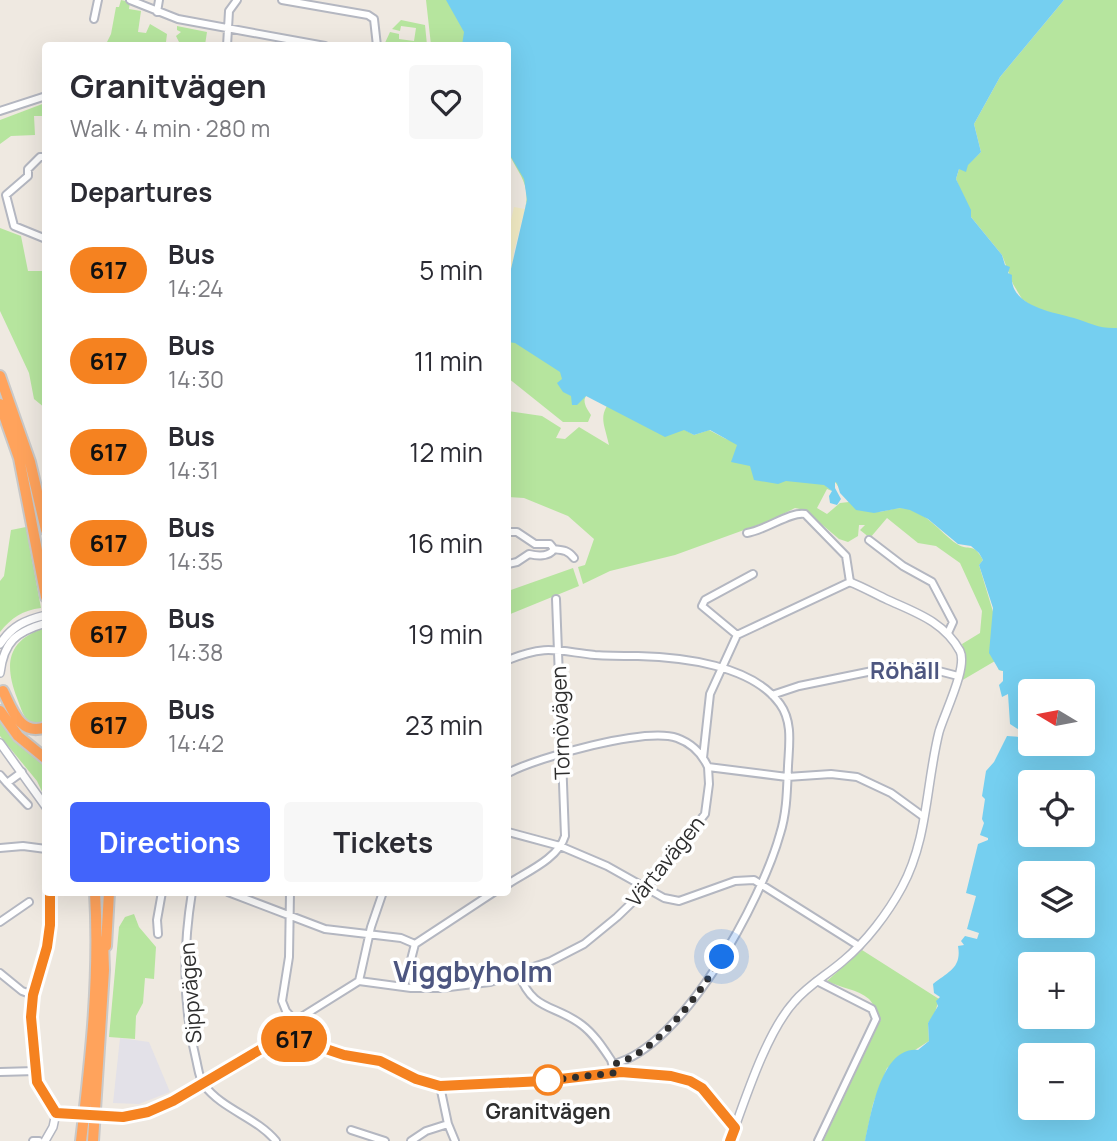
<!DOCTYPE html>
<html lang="en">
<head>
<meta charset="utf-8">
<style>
	:root { --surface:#fff; --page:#f7f7f7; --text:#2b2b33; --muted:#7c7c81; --accent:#4264fb }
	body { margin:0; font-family:Manrope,sans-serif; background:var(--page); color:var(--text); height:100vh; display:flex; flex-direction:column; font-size:26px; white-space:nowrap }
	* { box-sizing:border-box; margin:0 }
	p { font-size:23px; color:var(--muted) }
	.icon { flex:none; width:38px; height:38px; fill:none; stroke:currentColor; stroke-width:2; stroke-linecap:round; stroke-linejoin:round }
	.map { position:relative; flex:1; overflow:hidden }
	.sheet { position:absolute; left:42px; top:42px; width:469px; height:854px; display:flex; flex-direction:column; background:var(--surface); border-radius:7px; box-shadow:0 7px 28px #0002 }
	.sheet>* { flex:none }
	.badge { padding:0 14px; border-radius:23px; font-size:24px; line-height:46px }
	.needle { width:46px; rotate:280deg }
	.controls { position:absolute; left:1018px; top:679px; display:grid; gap:14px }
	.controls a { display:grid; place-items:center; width:77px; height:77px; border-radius:7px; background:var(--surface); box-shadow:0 7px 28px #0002; font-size:35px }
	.you { position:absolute; width:35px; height:35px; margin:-18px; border:5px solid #fff; border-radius:50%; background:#1a73e8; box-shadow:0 0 0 10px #1a73e833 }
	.map>.badge { position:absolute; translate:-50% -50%; box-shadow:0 0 0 4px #fff }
	h2 { padding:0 28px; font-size:26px; line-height:63px }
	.round { display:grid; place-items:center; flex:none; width:74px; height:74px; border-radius:7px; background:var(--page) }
	.summary { display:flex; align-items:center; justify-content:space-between; height:119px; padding:0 28px }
	h1 { font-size:33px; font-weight:700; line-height:52px }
	.cta { display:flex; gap:14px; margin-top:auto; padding:14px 28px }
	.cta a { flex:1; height:80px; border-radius:7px; background:var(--accent); color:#fff; font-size:28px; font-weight:700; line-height:80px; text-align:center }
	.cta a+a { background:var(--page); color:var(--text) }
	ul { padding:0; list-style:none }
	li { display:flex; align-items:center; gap:21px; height:91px; padding:0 28px }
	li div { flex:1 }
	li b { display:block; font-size:26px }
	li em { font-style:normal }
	li .badge { min-width:77px; font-weight:700; text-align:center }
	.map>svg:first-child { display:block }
</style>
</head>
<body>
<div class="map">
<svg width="1117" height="1141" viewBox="0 0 1117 1141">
	<rect width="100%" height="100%" fill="#efe9e1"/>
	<!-- industrial -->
	<path fill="#e3e1e8" d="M120,1038l29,4 21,50 -31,12 -26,-1z"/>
	<!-- green -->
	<path fill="#b6e59e" d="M121,0l9,2 -1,7 12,2 -3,21 8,1 4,-9 17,10 -1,8 11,3 2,-3 -3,-6 5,-4 -4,-2v-4l30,6 -2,13 -100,1 6,-12 5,-27h3z
		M426,0h58l24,42 37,91 -20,76c6,-25 -6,-34 -16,-55 -5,-12 -1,-90 -1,-108l-77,-1z
		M1064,0h53v328h-21l-63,-21 -11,-8 -9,-15 -11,-29 -31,-38 -15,-38 3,-10 8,-4 14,-13 -7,-28 26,-47z
		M401,20l24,5 2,20h-43l6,-13 9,2v5l15,2 2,-13 -15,-2 -1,5 -8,-2z
		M45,103v13h-11l1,19 -24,1 -11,8v-24z
		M0,228l21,8 7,35h17v137l-11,-9 -5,-26 -29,-62z
		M529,340l57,56c-4,6 1,13 5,19l-3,7h-25l-55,-44v-36z
		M617,392l77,43 15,-5 17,9 56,11 50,41 -5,-2 -10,19 10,6 13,-11 9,-1 -16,-23 46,33c7,-1 15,-4 22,-4 24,1 38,24 56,36 12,8 16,-3 26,16l-4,5 27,90 -3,26v-10l-4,-1 -4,-9 -34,20 5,-21 -4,-16 18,-11 2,-22 -22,-48 -24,-17 -18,-3 -31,-25 -17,20 -10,-8 5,-5h-6l-1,11 -10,6 -9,-3 -34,-29 -10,-2 -26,13 -94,34 -65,16 -27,13 -5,-17 7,-2 9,-26 -26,-23 -44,-18 -16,-1v-86l34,5 19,12 -5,10 9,1 14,-12 30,18c-6,-26 -12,-29 8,-53z
		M26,527l15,81c-18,2 -30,10 -41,24v-51l4,-5 7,-46z
		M573,568l6,18 -71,29v-24z
		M45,628l1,92c-5,3 -11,6 -16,2 -7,-4 -10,-17 -13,-24 -13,-34 -10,-58 28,-70z
		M0,716l45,51v31l-8,-17 -37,-45z
		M134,914l5,13 17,20 -2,32 -9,-1 -2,25 -7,13 -1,23 -26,-2 10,-110 6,-10z
		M862,950l77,49 -5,17 -6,7 1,18 -42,27 -14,36 -8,37h-42l58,-122c-4,-5 -7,-15 -12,-20 -11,-10 -29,-11 -42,-18z"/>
	<!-- sand -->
	<path fill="#f3ecc5" d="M514,207l11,2 -11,42 -6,51v-70z"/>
	<!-- water -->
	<path fill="#75cff0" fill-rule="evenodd" d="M446,0h618l-64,77 -26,47 7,28 -13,13 -2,7 -7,-3 -3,10 15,31v7l31,38 3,10 5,2 -2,6 4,2c-3,31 41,37 62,43 16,5 26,11 43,10v813h-252c6,-26 16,-95 53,-91l11,-9 -1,-18 10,-17 -2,-5 4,-4 -6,-4 -1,-9c15,-12 29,-16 25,-38l6,-1 -3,-4 4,-5 12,3 2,-6 -12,-4 9,-33 -10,-3 12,-49 10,-4v-2l-8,-3 4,-12 -2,-4 3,-20 -3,-3 4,-25 8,-9 13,-26 13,1 2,7 5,1 -3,-12 -14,-9 -2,-30 -6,3 -3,-12 4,-4v-10l-4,-1 -10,-17 4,-45 -14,-43 4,-5 -4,-7 -8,-7 -13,-2 -30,-25 -18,-9 -10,-2 -26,5 -18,-3 -16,-17 -3,-10 -2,-1v6l6,11 -4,6 -7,-2 -1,-7 3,-5 -8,-6 -38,-4 -8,3 -24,-4 -4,-14 -19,-4 6,-17 -27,-15 -16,5 -10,-5 -19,7 -79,-41 -9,9h-5l-1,-9 -8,-4 -6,-9 5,-4 -2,-7 -45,-29 -7,-1v-40l3,-33 16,-69 -3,-21 -16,-27v-106l-46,-1 2,-13zM1031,691h52v53h-52zM1031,782h52v53h-52zM1031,873h52v53h-52zM1031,964h52v53h-52zM1031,1055h52v53h-52z"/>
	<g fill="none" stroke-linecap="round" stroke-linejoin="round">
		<!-- minor casing -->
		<g stroke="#b4b7c1" stroke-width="10">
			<path id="minor" d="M130,0l48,19 147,27
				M282,0l86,15 6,4 3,27
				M157,12l2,-12
				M94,19l4,-19
				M227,46l2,-35 8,-11
				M0,111l46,-15
				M46,157h-6l-12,12v7l-22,19 8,31 32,13
				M508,532h9l18,12h15l4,5c-5,8 -17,7 -25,5l-12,8 -9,2
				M869,540l34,26 29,16 21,40 -5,11
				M553,549c10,1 15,1 21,9
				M737,635l-35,-29 3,-6 48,-26
				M508,660c38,-16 49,-9 87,-5 14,1 29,1 43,1 44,1 114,9 142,48 13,18 9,41 8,62 -1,23 -1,46 -8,68 -18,65 -97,214 -167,230
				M772,695l27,-9 93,-19 39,2 27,7
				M703,758l7,-64 27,-59 113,-53 -4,-26 -41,-42c-14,-3 -39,16 -58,19
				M508,773c30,-16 138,-46 169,-35 14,5 25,16 31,29l79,10 44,-3 26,3 34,16 33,24
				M0,775l7,8 15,-11
				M7,783l21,22
				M508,832l52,14 47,20 57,32 15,3 56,-20 19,-1 105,66
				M0,848l23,-2 23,3
				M508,884c18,-12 50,-25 57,-48l-9,-237
				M192,892c-9,56 -10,112 4,167 2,8 3,20 8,26 19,25 52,32 72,56
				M228,892l97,37 76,9 14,6
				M290,892l-1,65 -7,44 4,10 9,10
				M0,922l29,-20
				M158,934l-1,-14 5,-28
				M415,944l79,-52
				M0,973l22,18 11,4
				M519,974c14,38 36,30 63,51 12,9 21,23 29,35l2,7
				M359,981l12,-54 12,-35
				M817,981l55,28 4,10 -58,122
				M404,987l11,-43
				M287,1039l8,-18 64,-40 52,7h30l49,-6 61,-21 33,-17 33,-27 29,-28 59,-75 4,-30 -1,-17
				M0,1072l36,-1
				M440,1086l8,38 7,17
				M56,1113h20
				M106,1117l29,-1 20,-6 113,-65 13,-6 18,1 29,11 52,10 36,18 24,7 103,-5 78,-9 50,4 31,12 33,40
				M351,1130l34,11
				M33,1141h6
				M411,1141l15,-10 22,-7"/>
		</g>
		<!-- tertiary casing -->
		<g stroke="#b4b7c1" stroke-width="10">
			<path id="tertiary" d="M0,644c12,-18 25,-24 46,-29
				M0,673c4,-32 16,-41 46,-50
				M0,743l46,64
				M45,1141l8,-14 3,-14 -19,-31 -6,-65 2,-22 14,-48 3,-22v-33
				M730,1141c15,-41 36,-108 64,-139 14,-17 33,-27 49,-41 23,-19 45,-48 59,-74 26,-48 24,-103 37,-155 5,-18 29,-65 21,-81 -16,-29 -43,-38 -72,-51 -13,-6 -25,-13 -38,-18"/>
		</g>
		<!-- motorway casing -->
		<g stroke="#c9c9c9" stroke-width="14">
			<path id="motorway" d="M0,376l30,86 16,68
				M0,404l19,54 27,139
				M3,691c9,18 17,46 43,36
				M0,711l18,25 28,23
				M106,946l3,-54
				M81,1141c10,-83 19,-165 14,-249
				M93,1141l11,-171 -1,-29"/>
		</g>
		<!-- minor -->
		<use href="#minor" stroke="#fff" stroke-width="6"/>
		<!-- tertiary -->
		<use href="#tertiary" stroke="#fff" stroke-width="7"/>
		<!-- motorway -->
		<use href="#motorway" stroke="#ffa35c" stroke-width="10"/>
		<!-- minor-bridge casing -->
		<g stroke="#b4b7c1" stroke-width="10" stroke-linecap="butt">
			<path id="minor-bridge" d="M76,1113l30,4"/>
		</g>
		<!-- minor-bridge -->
		<use href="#minor-bridge" stroke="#fff" stroke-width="6"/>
	</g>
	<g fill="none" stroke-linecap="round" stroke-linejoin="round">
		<!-- line casing -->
		<g stroke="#fff" stroke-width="16">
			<path id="line" d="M50,892v33l-3,22 -14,48 -2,22 6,65 19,31 67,4 25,-5 25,-11 95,-56 13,-6 18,1 45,15 36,6 36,18 24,7 103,-5 78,-9 50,4 19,5 12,7 33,40 -5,13"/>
		</g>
		<!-- line -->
		<use href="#line" stroke="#f58220" stroke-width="10"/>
		<!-- walk -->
		<path stroke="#2e2e2e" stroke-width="7" stroke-dasharray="0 12.6" d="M548,1080l-5,1 70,-8v-9c43,-9 87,-71 109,-107"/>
	</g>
	<!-- markers -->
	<circle fill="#fff" stroke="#f58220" stroke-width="3.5" cx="548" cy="1080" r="14"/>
	<g text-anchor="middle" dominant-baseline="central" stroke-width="7" stroke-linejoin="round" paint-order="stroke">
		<!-- street labels -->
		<g font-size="21" fill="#2e2e2e" stroke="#fff">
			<text transform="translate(560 723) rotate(-92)">Tornövägen</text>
			<text transform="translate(665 861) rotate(-51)">Värtavägen</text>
			<text transform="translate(190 993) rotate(-94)">Sippvägen</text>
		</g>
		<!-- stop labels -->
		<g font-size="21" font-weight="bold" fill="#2e2e2e" stroke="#fff">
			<text x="548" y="1111">Granitvägen</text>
		</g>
		<!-- neighbourhood labels -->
		<g font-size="23" font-weight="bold" fill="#4d5680" stroke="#fff">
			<text x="905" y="670">Röhäll</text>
		</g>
		<!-- district labels -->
		<g font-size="28" font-weight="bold" fill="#4d5680" stroke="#fff">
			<text x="473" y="971">Viggbyholm</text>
		</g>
	</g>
</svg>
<div class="controls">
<a><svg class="needle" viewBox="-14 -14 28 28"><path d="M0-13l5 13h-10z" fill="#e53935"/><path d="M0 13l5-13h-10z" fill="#7c7c81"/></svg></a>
<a><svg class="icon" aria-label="locate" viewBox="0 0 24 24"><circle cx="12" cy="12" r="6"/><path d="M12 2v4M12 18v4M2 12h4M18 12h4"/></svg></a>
<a><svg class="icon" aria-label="layers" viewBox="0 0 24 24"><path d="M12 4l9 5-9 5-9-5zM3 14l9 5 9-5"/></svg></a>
<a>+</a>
<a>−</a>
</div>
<div class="you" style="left:722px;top:957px"></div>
<b class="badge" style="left:294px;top:1039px;background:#f58220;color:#111">617</b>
<section class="sheet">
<div class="summary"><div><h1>Granitvägen</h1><p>Walk · 4 min · 280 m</p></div><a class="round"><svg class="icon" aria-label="heart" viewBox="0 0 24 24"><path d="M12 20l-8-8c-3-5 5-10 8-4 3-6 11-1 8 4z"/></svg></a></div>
<h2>Departures</h2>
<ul>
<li><span class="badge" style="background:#f58220;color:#111">617</span><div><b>Bus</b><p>14:24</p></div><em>5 min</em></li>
<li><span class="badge" style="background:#f58220;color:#111">617</span><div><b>Bus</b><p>14:30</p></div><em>11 min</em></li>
<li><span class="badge" style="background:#f58220;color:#111">617</span><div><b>Bus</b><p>14:31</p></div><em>12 min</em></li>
<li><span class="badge" style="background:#f58220;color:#111">617</span><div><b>Bus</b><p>14:35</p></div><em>16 min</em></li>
<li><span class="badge" style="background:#f58220;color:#111">617</span><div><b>Bus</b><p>14:38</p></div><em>19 min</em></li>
<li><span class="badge" style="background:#f58220;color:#111">617</span><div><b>Bus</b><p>14:42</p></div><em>23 min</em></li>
</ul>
<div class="cta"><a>Directions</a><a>Tickets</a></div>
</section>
</div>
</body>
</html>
